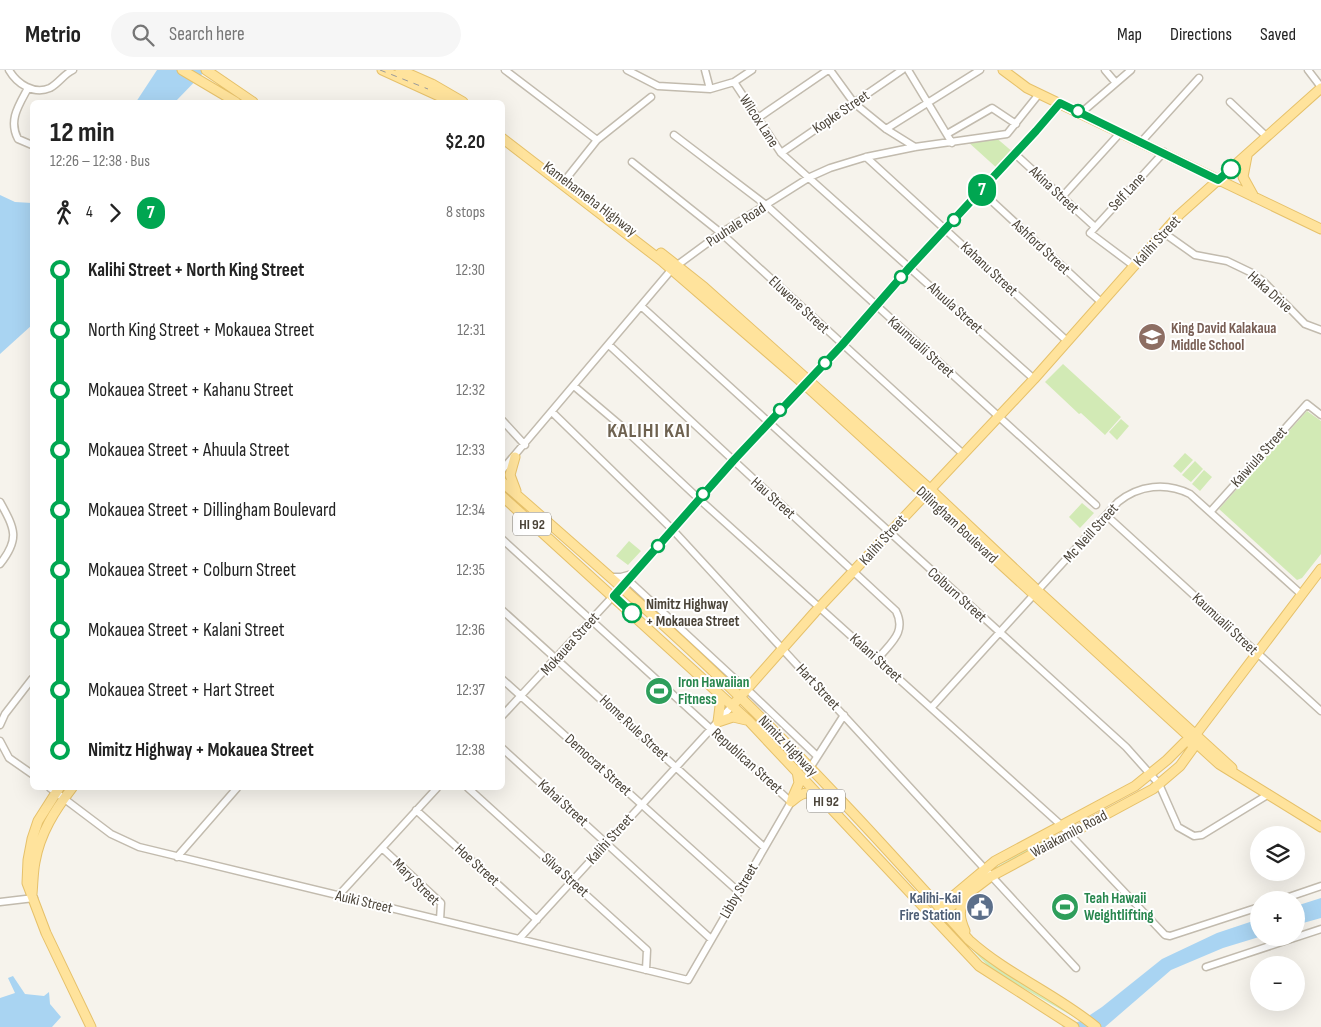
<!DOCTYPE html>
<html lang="en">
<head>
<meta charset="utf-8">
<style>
	:root { --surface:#fff; --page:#f6f6f6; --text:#222; --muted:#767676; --line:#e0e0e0 }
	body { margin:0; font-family:"Sofia Sans Condensed",sans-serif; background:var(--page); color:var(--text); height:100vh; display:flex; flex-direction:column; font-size:19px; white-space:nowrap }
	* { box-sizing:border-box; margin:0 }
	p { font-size:16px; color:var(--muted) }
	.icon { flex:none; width:28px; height:28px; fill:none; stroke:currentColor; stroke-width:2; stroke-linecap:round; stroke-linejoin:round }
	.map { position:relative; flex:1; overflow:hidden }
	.panel { position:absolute; left:30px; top:30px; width:475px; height:690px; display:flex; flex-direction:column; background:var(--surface); border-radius:8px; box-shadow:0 5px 20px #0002 }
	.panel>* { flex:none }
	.badge { padding:0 10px; border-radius:16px; font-size:18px; line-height:32px }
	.buttons { position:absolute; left:1250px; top:756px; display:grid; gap:10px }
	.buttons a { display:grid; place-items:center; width:55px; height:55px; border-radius:50%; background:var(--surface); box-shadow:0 5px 20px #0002; font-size:25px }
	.map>.badge { position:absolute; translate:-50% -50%; box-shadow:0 0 0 2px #fff }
	.legs { display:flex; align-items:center; gap:8px; height:55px; padding:0 20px; font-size:16px }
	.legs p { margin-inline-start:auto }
	.overview { display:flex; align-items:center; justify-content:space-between; height:85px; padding:0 20px }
	h1 { font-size:28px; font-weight:700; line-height:38px }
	ul { padding:0 20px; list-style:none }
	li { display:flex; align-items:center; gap:18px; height:60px; font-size:19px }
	li i { display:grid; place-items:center; width:8px; height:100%; margin:0 6px; background:currentColor }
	li i::after { content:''; width:12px; height:12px; margin:-6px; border:4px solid; border-radius:50%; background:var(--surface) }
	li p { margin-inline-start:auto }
	li:first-child i { background:linear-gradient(#0000 50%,currentColor 0) }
	li:last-child i { background:linear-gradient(currentColor 50%,#0000 0) }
	header { display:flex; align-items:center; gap:30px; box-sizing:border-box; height:70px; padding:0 25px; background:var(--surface); border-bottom:1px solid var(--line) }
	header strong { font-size:24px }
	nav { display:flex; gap:28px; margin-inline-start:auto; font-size:18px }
	.search { width:350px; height:45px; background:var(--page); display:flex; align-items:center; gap:12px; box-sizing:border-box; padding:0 18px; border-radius:28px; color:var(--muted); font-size:19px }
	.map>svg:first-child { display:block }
</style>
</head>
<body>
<header>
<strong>Metrio</strong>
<div class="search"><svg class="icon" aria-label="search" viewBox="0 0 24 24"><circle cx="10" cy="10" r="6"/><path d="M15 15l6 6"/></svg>Search here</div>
<nav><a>Map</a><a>Directions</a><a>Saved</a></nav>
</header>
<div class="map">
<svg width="1321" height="957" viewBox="0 0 1321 957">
	<rect width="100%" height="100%" fill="#f6f3ec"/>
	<!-- green -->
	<path fill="#d2eab5" d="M994,66l20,17 -15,17 -32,-29z
		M1063,294l58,53 -16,18 -24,-22 -2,1 -34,-32z
		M1307,341l14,10v133l-19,24 -5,2 -78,-71z
		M1121,349l8,7 -12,14 -8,-8z
		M1185,383l8,7 -12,13 -8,-7z
		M1195,391l8,8 -12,13 -9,-7z
		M1204,400l8,7 -12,14 -8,-7z
		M1082,433l12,10 -14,15 -11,-11z
		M629,471l12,10 -13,14 -12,-9z
		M1046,769l1,3 -56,29v-1z
		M948,852l39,38 99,58 -5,3 -88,-50 -47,-48z"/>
	<!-- water -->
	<path fill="#a9d4f2" d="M157,0h49l-31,32h-39z
		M0,125l15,7 17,1v122l-32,29z
		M1321,828v20l-25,7v-19z
		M1259,849v18l-36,11 -52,22 -66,57h-44l20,-6 21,-14 60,-48 55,-26z
		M13,906l12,18 19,2 5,-4 1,12 11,13 -9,10h-52v-29l15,-5 -7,-15z"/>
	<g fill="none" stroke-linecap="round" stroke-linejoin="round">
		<!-- minor casing -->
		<g stroke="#c2bbae" stroke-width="9">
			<path id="minor" d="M9,0c8,14 25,25 41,18 9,-5 14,-14 23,-18
				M505,0l92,70
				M627,0l31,16 52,3 24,-7 18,-12
				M705,0l5,19
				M830,0l24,33 32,26 29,18
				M908,0l44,73
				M1105,0l11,13
				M1308,0l13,17
				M734,12l47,71 253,226
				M28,18c-9,17 -20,32 -10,51l14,6
				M1230,32l37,35
				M1081,43l50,-43
				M758,48l70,-48
				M886,59l94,-59
				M947,64l45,-26 24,16
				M674,65l92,70 330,300
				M1142,71l57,-63
				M781,83l121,-83
				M1014,83l81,74
				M866,87l201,184
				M632,92l89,71 241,220
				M562,114l35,-44 54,-43
				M981,121l121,112
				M1062,127l59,-65
				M1164,163l31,22 32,6 25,12 12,9 41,42 16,6
				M1134,196l-44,-33 74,-81
				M641,236l485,441 33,37 19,43 16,9 8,-1 67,-41
				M609,275l287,266c11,22 -6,32 -19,49
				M574,316l46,39 79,74 362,326 104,110 5,1 89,-29
				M553,343l119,116 404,439
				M502,350l23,25
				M502,400l170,-201 49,-36 89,-56 20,-9 36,-11 49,-10 92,-13 32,-40
				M0,432c15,27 20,37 0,62
				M1211,441l96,-107 14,11
				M1107,446l214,195
				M610,507h11l11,-3
				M628,510l108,100 3,6
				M502,540l262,237
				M502,609l237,213
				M751,623l66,63
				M931,638l187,-206c21,-17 48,-20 72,-8l111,100
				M502,646l126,-136 105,-119 109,-116 68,-78 126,-136 23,-28
				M0,655l5,-11 27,-35
				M0,671l9,17 23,16
				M502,678l209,191
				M810,698l34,-53
				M50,718l61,46 28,13 549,133 103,-178 -289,-263
				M468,718l179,162 -1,20
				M416,740l121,110
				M382,778l59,55 -1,17
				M177,787l60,-69
				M338,826l99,-108
				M1280,830l41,-14
				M0,832l34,-4
				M519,869l213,-233
				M1206,897l115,-38"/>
		</g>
		<!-- major casing -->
		<g stroke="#e6c16a" stroke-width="11">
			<path id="major" d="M182,0l54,32
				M206,0l47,32
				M382,0l70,32
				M400,0l32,14 31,18
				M1003,0l24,18 294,141
				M502,68l161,124 141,122 415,380 102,63
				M1247,86l-4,21 11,20
				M661,183l43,34 226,202 108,102 194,177
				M515,387l-5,18 6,16
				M502,412c81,71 162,141 239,216 79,77 154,160 228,242 39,35 87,54 127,87
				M502,426l247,225 230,245 95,61
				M732,636l83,-94 219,-233 145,-164 142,-127
				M718,652l15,-5 13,3
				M718,652l2,-16 -1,-12
				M1193,668l128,-169
				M59,718l-21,33 -6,18 -4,21 -1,23 19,50 45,94
				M792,729l7,-16 -2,-12
				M791,732c10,-9 16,-12 28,-6
				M32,824c1,-11 1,-22 3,-32 5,-29 20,-52 37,-74
				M939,838l56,-47 140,-75 32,-26 18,-18h6
				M941,844l49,-37 163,-88 27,-23 13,-18 -2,-6
				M965,861c-6,-14 -7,-22 2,-34"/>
		</g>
		<!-- minor -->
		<use href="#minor" stroke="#fff" stroke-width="6"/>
		<!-- major -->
		<use href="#major" stroke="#ffe39c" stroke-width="9"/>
		<!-- rail -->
		<path stroke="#9a9a9a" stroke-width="1" stroke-dasharray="6 6" stroke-linecap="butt" d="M380,0l48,19"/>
	</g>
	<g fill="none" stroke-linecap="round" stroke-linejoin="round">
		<!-- line-1 casing -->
		<g stroke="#fff" stroke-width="11">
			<path id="line-1" d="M632,543l-18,-17 119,-135 109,-116 68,-78 126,-136 24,-28 158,77 13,-11"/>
		</g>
		<!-- line-1 -->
		<use href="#line-1" stroke="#00a651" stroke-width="8"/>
	</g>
	<!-- icons -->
	<defs>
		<g id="school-disc" transform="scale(1.4375)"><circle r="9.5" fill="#8d6e63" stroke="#fff"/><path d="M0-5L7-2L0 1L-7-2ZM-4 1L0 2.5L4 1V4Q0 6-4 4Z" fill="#fff"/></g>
		<g id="stadium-disc" transform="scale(1.4375)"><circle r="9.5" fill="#2e9e5b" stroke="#fff"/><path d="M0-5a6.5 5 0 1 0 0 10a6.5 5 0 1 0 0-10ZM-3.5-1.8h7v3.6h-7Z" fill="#fff"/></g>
		<g id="civic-disc" transform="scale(1.4375)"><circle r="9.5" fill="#5c6f8a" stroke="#fff"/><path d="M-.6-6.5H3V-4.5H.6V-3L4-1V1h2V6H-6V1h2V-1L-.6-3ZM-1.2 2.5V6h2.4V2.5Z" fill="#fff"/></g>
	</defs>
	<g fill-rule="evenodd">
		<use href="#school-disc" x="1152" y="267"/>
		<use href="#stadium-disc" x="659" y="621"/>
		<use href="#civic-disc" x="980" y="837"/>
		<use href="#stadium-disc" x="1065" y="837"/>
	</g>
	<!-- markers -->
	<g fill="#fff" stroke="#00a651" stroke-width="2.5">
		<circle cx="1078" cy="41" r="6"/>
		<circle cx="1231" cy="99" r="9"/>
		<circle cx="954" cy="150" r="6"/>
		<circle cx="901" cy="207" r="6"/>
		<circle cx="825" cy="293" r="6"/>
		<circle cx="780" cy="340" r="6"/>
		<circle cx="703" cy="424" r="6"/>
		<circle cx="658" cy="476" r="6"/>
		<circle cx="632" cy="543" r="9"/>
	</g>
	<g text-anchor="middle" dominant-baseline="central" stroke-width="4" stroke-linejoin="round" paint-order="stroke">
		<!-- shield labels -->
		<g fill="#fff" stroke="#817c74" stroke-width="1">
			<rect x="513" y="442.5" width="38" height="23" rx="4"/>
			<rect x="807" y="719.5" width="38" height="23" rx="4"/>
		</g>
		<g font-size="14" font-weight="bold" fill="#4b4439">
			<text x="532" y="454">HI 92</text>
			<text x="826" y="731">HI 92</text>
		</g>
		<!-- street labels -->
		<g font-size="15" fill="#4b4439" stroke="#fff">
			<text transform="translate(841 42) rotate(-34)">Kopke Street</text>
			<text transform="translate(759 51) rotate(57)">Wilcox Lane</text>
			<text transform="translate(1054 120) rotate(43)">Akina Street</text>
			<text transform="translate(1127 122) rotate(-47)">Self Lane</text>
			<text transform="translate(590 129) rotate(37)">Kamehameha Highway</text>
			<text transform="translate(736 155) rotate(-33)">Puuhale Road</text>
			<text transform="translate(1157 171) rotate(-48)">Kalihi Street</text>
			<text transform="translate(1041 177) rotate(43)">Ashford Street</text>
			<text transform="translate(989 199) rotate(43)">Kahanu Street</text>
			<text transform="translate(1270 222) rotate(42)">Haka Drive</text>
			<text transform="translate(799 235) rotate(43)">Eluwene Street</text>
			<text transform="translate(955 238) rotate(42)">Ahuula Street</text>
			<text transform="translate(921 277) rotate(42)">Kaumualii Street</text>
			<text transform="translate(1259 387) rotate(-48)">Kaiwiula Street</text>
			<text transform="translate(773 428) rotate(42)">Hau Street</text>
			<text transform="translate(957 455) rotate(43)">Dillingham Boulevard</text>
			<text transform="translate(1091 463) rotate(-48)">Mc Neill Street</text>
			<text transform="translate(883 470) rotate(-48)">Kalihi Street</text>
			<text transform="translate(957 525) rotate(42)">Colburn Street</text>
			<text transform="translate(1225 554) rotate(43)">Kaumualii Street</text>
			<text transform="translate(570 574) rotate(-48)">Mokauea Street</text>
			<text transform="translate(876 588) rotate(42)">Kalani Street</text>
			<text transform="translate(818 617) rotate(47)">Hart Street</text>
			<text transform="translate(634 658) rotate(43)">Home Rule Street</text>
			<text transform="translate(788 676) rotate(46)">Nimitz Highway</text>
			<text transform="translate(747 691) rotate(42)">Republican Street</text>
			<text transform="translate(598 695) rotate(42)">Democrat Street</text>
			<text transform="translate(563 733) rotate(42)">Kahai Street</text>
			<text transform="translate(1069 764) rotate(-28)">Waiakamilo Road</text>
			<text transform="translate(610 769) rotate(-48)">Kalihi Street</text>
			<text transform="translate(477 795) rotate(42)">Hoe Street</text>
			<text transform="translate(565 805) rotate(42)">Silva Street</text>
			<text transform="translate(416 812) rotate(45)">Mary Street</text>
			<text transform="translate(739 821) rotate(-60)">Libby Street</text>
			<text transform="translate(364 832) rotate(13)">Auiki Street</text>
		</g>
		<!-- education labels -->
		<g font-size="15" font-weight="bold" fill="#785e54" stroke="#fff" text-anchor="start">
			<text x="1171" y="258">King David Kalakaua<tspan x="1171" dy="17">Middle School</tspan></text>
		</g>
		<!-- stop labels -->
		<g font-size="15" font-weight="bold" fill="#4b4439" stroke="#fff" text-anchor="start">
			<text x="646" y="534">Nimitz Highway<tspan x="646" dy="17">+ Mokauea Street</tspan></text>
		</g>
		<!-- leisure labels -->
		<g font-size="15" font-weight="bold" fill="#27864d" stroke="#fff" text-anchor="start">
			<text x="678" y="612">Iron Hawaiian<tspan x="678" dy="17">Fitness</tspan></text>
			<text x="1084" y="828">Teah Hawaii<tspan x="1084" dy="17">Weightlifting</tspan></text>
		</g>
		<!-- service labels -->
		<g font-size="15" font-weight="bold" fill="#4e5e75" stroke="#fff" text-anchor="end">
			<text x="961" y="828">Kalihi-Kai<tspan x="961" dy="17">Fire Station</tspan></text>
		</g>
		<!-- district labels -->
		<g font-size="20" font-weight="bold" letter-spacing="1" fill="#6e6250" stroke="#fff">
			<text x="649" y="361">KALIHI KAI</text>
		</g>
	</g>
</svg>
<div class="buttons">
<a><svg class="icon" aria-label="layers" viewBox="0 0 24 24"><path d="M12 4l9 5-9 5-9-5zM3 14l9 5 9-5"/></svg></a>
<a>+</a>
<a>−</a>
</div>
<b class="badge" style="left:982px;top:120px;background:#00a651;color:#fff">7</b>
<section class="panel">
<div class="overview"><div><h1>12 min</h1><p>12:26 – 12:38 · Bus</p></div><b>$2.20</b></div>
<div class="legs"><svg class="icon" aria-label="walk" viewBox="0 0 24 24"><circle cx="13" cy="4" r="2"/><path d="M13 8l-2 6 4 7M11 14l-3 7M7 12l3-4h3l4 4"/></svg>4<svg class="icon" aria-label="forward" viewBox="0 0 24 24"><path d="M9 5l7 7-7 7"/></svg><b class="badge" style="background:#00a651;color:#fff">7</b><p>8 stops</p></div>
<ul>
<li><i style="color:#00a651"></i><b>Kalihi Street + North King Street</b><p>12:30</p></li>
<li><i style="color:#00a651"></i><span>North King Street + Mokauea Street</span><p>12:31</p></li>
<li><i style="color:#00a651"></i><span>Mokauea Street + Kahanu Street</span><p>12:32</p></li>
<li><i style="color:#00a651"></i><span>Mokauea Street + Ahuula Street</span><p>12:33</p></li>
<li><i style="color:#00a651"></i><span>Mokauea Street + Dillingham Boulevard</span><p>12:34</p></li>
<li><i style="color:#00a651"></i><span>Mokauea Street + Colburn Street</span><p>12:35</p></li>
<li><i style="color:#00a651"></i><span>Mokauea Street + Kalani Street</span><p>12:36</p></li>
<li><i style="color:#00a651"></i><span>Mokauea Street + Hart Street</span><p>12:37</p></li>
<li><i style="color:#00a651"></i><b>Nimitz Highway + Mokauea Street</b><p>12:38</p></li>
</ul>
</section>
</div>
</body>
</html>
